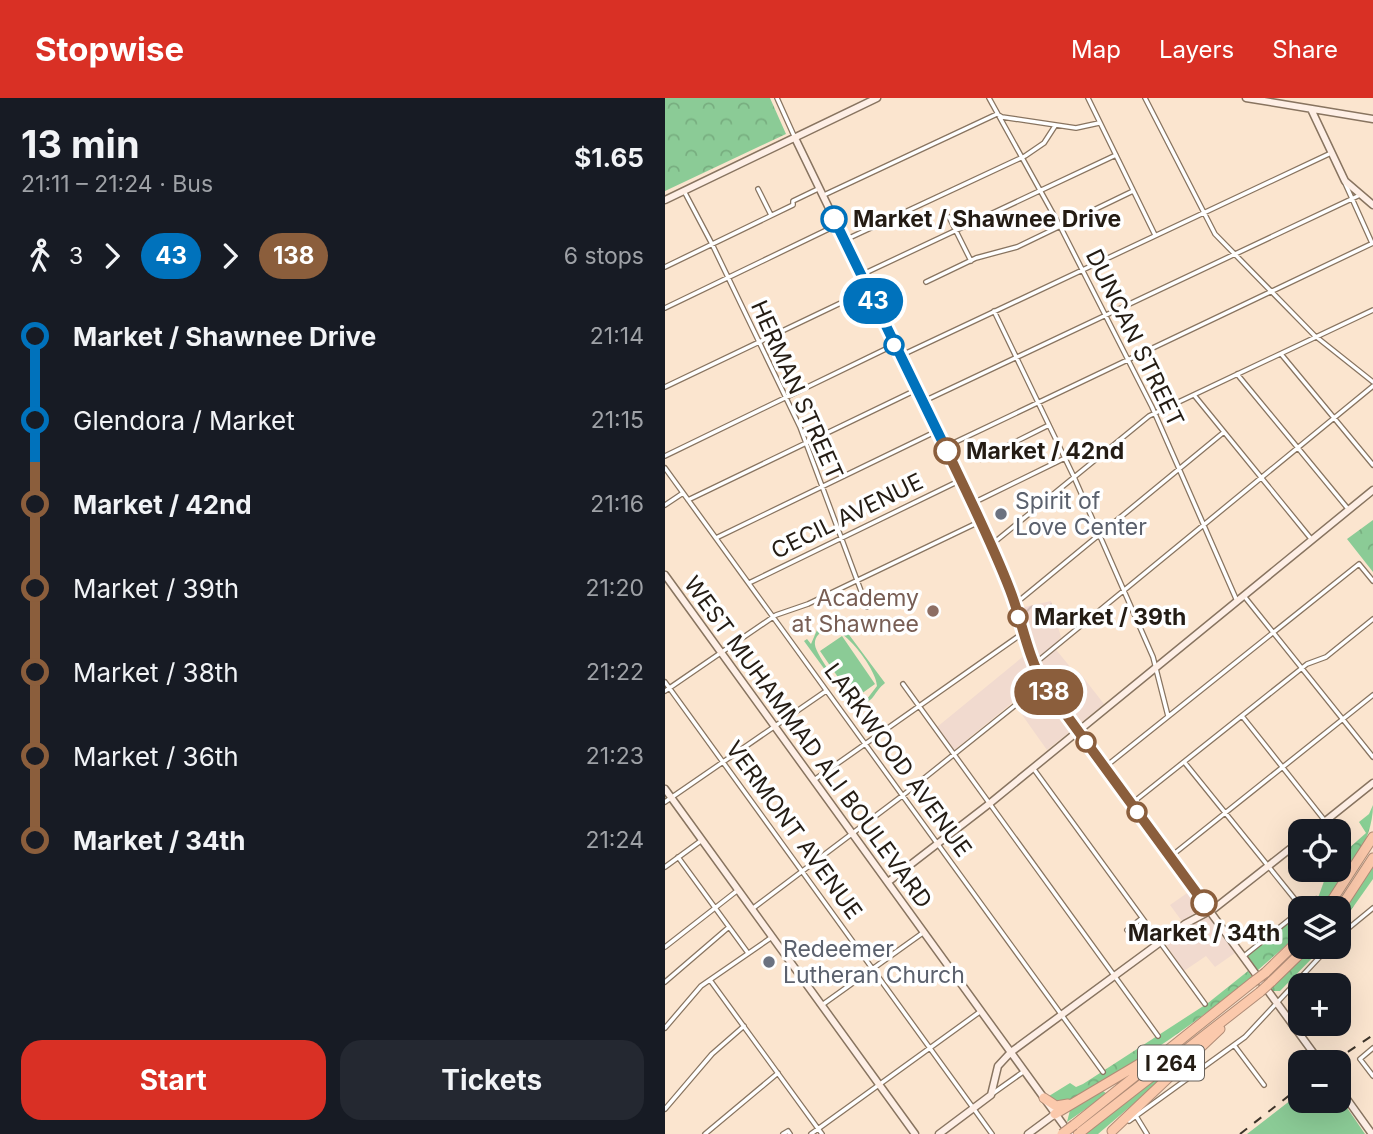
<!DOCTYPE html>
<html lang="en">
<head>
<meta charset="utf-8">
<style>
	:root { --surface:#171b24; --page:#242831; --text:#f1f3f6; --muted:#9ea1a6; --accent:#d93025 }
	body { margin:0; font-family:Inter,sans-serif; background:var(--page); color:var(--text); height:100vh; display:flex; flex-direction:column; font-size:26px; white-space:nowrap }
	* { box-sizing:border-box; margin:0 }
	p { font-size:23px; color:var(--muted) }
	.icon { flex:none; width:38px; height:38px; fill:none; stroke:currentColor; stroke-width:2; stroke-linecap:round; stroke-linejoin:round }
	.map { position:relative; flex:1; overflow:hidden }
	.details { display:flex; flex-direction:column; background:var(--surface); width:665px }
	.details>* { flex:none }
	.badge { padding:0 14px; border-radius:23px; font-size:24px; line-height:46px }
	.controls { position:absolute; left:623px; top:721px; display:grid; gap:14px }
	.controls a { display:grid; place-items:center; width:63px; height:63px; border-radius:14px; background:var(--surface); box-shadow:0 7px 28px #0002; font-size:35px }
	.map>.badge { position:absolute; translate:-50% -50%; box-shadow:0 0 0 4px #fff }
	.legs { display:flex; align-items:center; gap:10px; height:77px; padding:0 21px; font-size:23px }
	.legs p { margin-inline-start:auto }
	.head { display:flex; align-items:center; justify-content:space-between; height:119px; padding:0 21px }
	h1 { font-size:38px; font-weight:700; line-height:52px }
	.primary-button { display:flex; gap:14px; margin-top:auto; padding:14px 21px }
	.primary-button a { flex:1; height:80px; border-radius:21px; background:var(--accent); color:#fff; font-size:28px; font-weight:700; line-height:80px; text-align:center }
	.primary-button a+a { background:var(--page); color:var(--text) }
	ul { padding:0 21px; list-style:none }
	li { display:flex; align-items:center; gap:24px; height:84px; font-size:26px }
	li i { display:grid; place-items:center; width:10px; height:100%; margin:0 9px; background:currentColor }
	li i::after { content:''; width:18px; height:18px; margin:-9px; border:5px solid; border-radius:50%; background:var(--surface) }
	li p { margin-inline-start:auto }
	li:first-child i { background:linear-gradient(#0000 50%,currentColor 0) }
	li:last-child i { background:linear-gradient(currentColor 50%,#0000 0) }
	header { display:flex; align-items:center; gap:42px; box-sizing:border-box; height:98px; padding:0 35px; background:var(--accent); color:#fff }
	header strong { font-size:33px }
	nav { display:flex; gap:38px; margin-inline-start:auto; font-size:24px }
	main { display:flex; flex:1; min-height:0 }
	.map>svg:first-child { display:block }
</style>
</head>
<body>
<header>
<strong>Stopwise</strong>
<nav><a>Map</a><a>Layers</a><a>Share</a></nav>
</header>
<main>
<section class="details">
<div class="head"><div><h1>13 min</h1><p>21:11 – 21:24 · Bus</p></div><b>$1.65</b></div>
<div class="legs"><svg class="icon" aria-label="walk" viewBox="0 0 24 24"><circle cx="13" cy="4" r="2"/><path d="M13 8l-2 6 4 7M11 14l-3 7M7 12l3-4h3l4 4"/></svg>3<svg class="icon" aria-label="forward" viewBox="0 0 24 24"><path d="M9 5l7 7-7 7"/></svg><b class="badge" style="background:#0072bc;color:#fff">43</b><svg class="icon" aria-label="forward" viewBox="0 0 24 24"><path d="M9 5l7 7-7 7"/></svg><b class="badge" style="background:#8b5e3c;color:#fff">138</b><p>6 stops</p></div>
<ul>
<li><i style="color:#0072bc"></i><b>Market / Shawnee Drive</b><p>21:14</p></li>
<li><i style="color:#0072bc"></i><span>Glendora / Market</span><p>21:15</p></li>
<li><i style="color:#8b5e3c"></i><b>Market / 42nd</b><p>21:16</p></li>
<li><i style="color:#8b5e3c"></i><span>Market / 39th</span><p>21:20</p></li>
<li><i style="color:#8b5e3c"></i><span>Market / 38th</span><p>21:22</p></li>
<li><i style="color:#8b5e3c"></i><span>Market / 36th</span><p>21:23</p></li>
<li><i style="color:#8b5e3c"></i><b>Market / 34th</b><p>21:24</p></li>
</ul>
<div class="primary-button"><a>Start</a><a>Tickets</a></div>
</section>
<div class="map">
<svg width="708" height="1036" viewBox="0 0 708 1036">
	<defs>
		<pattern id="industrial-furrows" width="10" height="10" patternUnits="userSpaceOnUse" patternTransform="scale(1.75)"><rect width="10" height="10" fill="#f2d9d0"/><path d="M-1 1l2-2M0 10L10 0M9 11l2-2" fill="none" stroke="#cfbab2"/></pattern>
		<pattern id="forest-crowns" width="20" height="18" patternUnits="userSpaceOnUse" patternTransform="scale(1.75)"><rect width="20" height="18" fill="#88cf94"/><path d="M2 6a3 3 0 1 1 6 0M12 15a3 3 0 1 1 6 0" fill="none" stroke="#75b17f"/></pattern>
		<pattern id="park-crowns" width="20" height="18" patternUnits="userSpaceOnUse" patternTransform="scale(1.75)"><rect width="20" height="18" fill="#8bcb96"/><path d="M2 6a3 3 0 1 1 6 0M12 15a3 3 0 1 1 6 0" fill="none" stroke="#78ae80"/></pattern>
	</defs>
	<rect width="100%" height="100%" fill="#fbe5cf"/>
	<!-- commercial -->
	<path fill="#f1dacf" d="M389,515l7,24 -8,9 23,28 3,-2 25,32 -57,46 -34,-48 -60,49 -16,-24 94,-77 -8,-27z
		M525,793l45,62 -20,14 -9,-11 -22,15 -19,-28 22,-15 -17,-23z"/>
	<!-- industrial -->
	<path fill="url(#industrial-furrows)" d="M386,503l3,12 -31,10 -3,-15z"/>
	<!-- forest -->
	<path fill="url(#forest-crowns)" d="M708,707c0,39 -29,72 -50,103h-17l12,-10 10,-28h11v-13l27,-24 -7,-11 10,-8z
		M708,766v15l-34,48v-12z
		M635,815v20l-42,37 -11,-13z
		M646,849h12l-43,44h-8v-5z
		M583,873l4,6c-59,48 -120,91 -188,126h-6l-9,-7 21,-13 6,4 7,-3 125,-81z
		M505,969l2,4 -74,63h-13z
		M438,993l4,3 -40,28 3,-12z"/>
	<!-- park -->
	<path fill="url(#park-crowns)" d="M0,0h105l16,36 -121,57z
		M708,422v52l-26,-33z"/>
	<!-- pitch -->
	<path fill="#8bcb96" fill-rule="evenodd" d="M162,526l17,4 41,55c-13,10 -11,24 -31,19l-2,5 -48,-66 3,-2 4,5 6,-14zM162,530c17,-2 50,42 50,58l-10,13h-13l21,-15 -33,-48 -22,15 33,48c-8,-5 -37,-44 -38,-54 -1,-8 5,-13 12,-17z
		M635,995v8h39v-5l26,38h-118z"/>
	<g fill="none" stroke-linecap="round" stroke-linejoin="round">
		<!-- street casing -->
		<g stroke="#887460" stroke-width="6">
			<path id="street" d="M112,0l18,40
				M324,0l72,130 91,179 85,194
				M423,0l67,137
				M480,0l70,136 99,101 59,47
				M680,85l27,60
				M93,91l13,26
				M19,93l28,53 88,183 67,180
				M159,97l173,-81 5,3 74,11 23,-5
				M284,119l22,44
				M180,142l180,-84 19,-13 11,-17
				M0,169l128,-62v-4l27,-13
				M196,177l255,-120
				M261,184l50,-24 41,-11 116,-56
				M0,210l172,-83
				M329,213l80,166 79,180 15,59
				M616,256l92,111
				M237,257l429,-202
				M572,276l112,136
				M0,289l203,-97
				M529,297l118,145
				M257,304l438,-207
				M280,349l428,-204
				M0,358l229,-111
				M316,361l68,-34
				M0,370l438,604
				M23,402l228,-110
				M308,405l92,-45
				M0,407l18,-12
				M51,440l221,-107
				M326,447l158,-129 224,-106
				M84,485l212,-103
				M579,498l129,161
				M350,506l209,-172
				M368,567l340,-279
				M0,584l327,452
				M238,586l255,352
				M0,593l111,-76 32,-11 171,-82
				M577,618l91,115
				M520,665l117,145
				M440,669l254,-203 14,17
				M368,670l172,236
				M149,682l209,-147
				M0,704l161,-111
				M466,706l176,-140 19,-7 47,-38
				M674,740l6,8
				M13,759l70,96
				M505,759l203,-162
				M0,769l37,-27
				M639,810l12,-9
				M87,811l150,-113 141,-113
				M674,838l34,-28
				M469,841l-7,-9 15,-12
				M0,849l73,-57
				M579,858l56,-45
				M45,882l112,154
				M0,884l64,-55
				M157,907l102,-73
				M0,930l36,-42 71,-49
				M569,947l30,40
				M708,950l-13,11 13,17
				M327,996l31,-22
				M0,1011l47,-55 32,-28
				M471,1018l11,18
				M464,1023l116,-84 84,-90
				M40,1036l73,-61
				M118,1036l5,-3 2,3
				M146,1036l170,-123"/>
		</g>
		<!-- secondary casing -->
		<g stroke="#887460" stroke-width="9">
			<path id="secondary" d="M581,0l127,21
				M646,11l34,72 28,24
				M130,40l186,384 30,69 22,74 10,18 277,379
				M0,102l212,-102
				M0,477l405,559
				M0,691l250,345
				M648,733l60,-48
				M223,784l101,-78 384,-314
				M674,990l33,46
				M274,1036l52,-39 7,-29 13,-14 174,-128 30,-16 85,-67
				M363,1036l27,-20"/>
		</g>
		<!-- highway casing -->
		<g stroke="#b08c77" stroke-width="11">
			<path id="highway" d="M662,810l46,-71
				M674,812l34,-52
				M600,875l35,-34
				M606,884l36,-35
				M379,1000l12,8 12,-2
				M390,1016l106,-63
				M409,1027l179,-143
				M447,1033l108,-102
				M413,1036l182,-142"/>
		</g>
		<!-- street -->
		<use href="#street" stroke="#fff" stroke-width="3.5"/>
		<!-- secondary -->
		<use href="#secondary" stroke="#feefe6" stroke-width="6"/>
		<!-- highway -->
		<use href="#highway" stroke="#fbc9ac" stroke-width="9"/>
		<!-- rail -->
		<path stroke="#3d342a" stroke-width="2" stroke-dasharray="9 9" stroke-linecap="butt" d="M668,964l40,-27
			M575,1036l60,-47"/>
		<!-- highway-bridge casing -->
		<g stroke="#b08c77" stroke-width="11" stroke-linecap="butt">
			<path id="highway-bridge" d="M588,884l12,-9
				M595,894l11,-10
				M397,1036l12,-9"/>
		</g>
		<!-- highway-bridge -->
		<use href="#highway-bridge" stroke="#fbc9ac" stroke-width="9"/>
	</g>
	<g fill="none" stroke-linecap="round" stroke-linejoin="round">
		<!-- line-1 casing -->
		<g stroke="#fff" stroke-width="16">
			<path id="line-1" d="M169,121l113,232"/>
		</g>
		<!-- line-2 casing -->
		<g stroke="#fff" stroke-width="16">
			<path id="line-2" d="M282,353c22,46 45,92 63,139 12,31 17,64 33,93l161,220"/>
		</g>
		<!-- line-1 -->
		<use href="#line-1" stroke="#0072bc" stroke-width="10"/>
		<!-- line-2 -->
		<use href="#line-2" stroke="#8b5e3c" stroke-width="10"/>
	</g>
	<!-- markers -->
	<g fill="#fff" stroke="#0072bc" stroke-width="3.5">
		<circle cx="169" cy="121" r="12"/>
		<circle cx="229" cy="247" r="9"/>
	</g>
	<g fill="#fff" stroke="#8b5e3c" stroke-width="3.5">
		<circle cx="282" cy="353" r="12"/>
		<circle cx="353" cy="519" r="9"/>
		<circle cx="421" cy="644" r="9"/>
		<circle cx="472" cy="714" r="9"/>
		<circle cx="539" cy="805" r="12"/>
	</g>
	<g fill="#6b7280" stroke="#fff" stroke-width="2.5">
		<circle cx="336" cy="416" r="7"/>
		<circle cx="104" cy="864" r="7"/>
	</g>
	<circle fill="#8d6e63" stroke="#fff" stroke-width="2.5" cx="268" cy="513" r="7"/>
	<g text-anchor="middle" dominant-baseline="central" stroke-width="7" stroke-linejoin="round" paint-order="stroke">
		<!-- shield labels -->
		<rect fill="#fff" stroke="#66605a" stroke-width="2" x="473" y="947.5" width="66" height="35" rx="5"/>
		<g font-size="21" font-weight="bold" fill="#241c14">
			<text x="506" y="965">I 264</text>
		</g>
		<!-- stop labels -->
		<g font-size="23" font-weight="bold" fill="#241c14" stroke="#fff" text-anchor="start">
			<text x="188" y="121">Market / Shawnee Drive</text>
			<text x="301" y="353">Market / 42nd</text>
			<text x="369" y="519">Market / 39th</text>
			<text x="539" y="835" text-anchor="middle">Market / 34th</text>
		</g>
		<!-- street labels -->
		<g font-size="23" fill="#241c14" stroke="#fff">
			<text transform="translate(470 240) rotate(64)">DUNCAN STREET</text>
			<text transform="translate(132 292) rotate(66)">HERMAN STREET</text>
			<text transform="translate(182 418) rotate(-26)">CECIL AVENUE</text>
			<text transform="translate(143 644) rotate(54)">WEST MUHAMMAD ALI BOULEVARD</text>
			<text transform="translate(233 662) rotate(54)">LARKWOOD AVENUE</text>
			<text transform="translate(129 732) rotate(54)">VERMONT AVENUE</text>
		</g>
		<!-- worship labels -->
		<g font-size="23" fill="#5b616d" stroke="#fff" text-anchor="start">
			<text x="350" y="403">Spirit of<tspan x="350" dy="26">Love Center</tspan></text>
			<text x="118" y="851">Redeemer<tspan x="118" dy="26">Lutheran Church</tspan></text>
		</g>
		<!-- education labels -->
		<g font-size="23" fill="#785e54" stroke="#fff" text-anchor="end">
			<text x="254" y="500">Academy<tspan x="254" dy="26">at Shawnee</tspan></text>
		</g>
	</g>
</svg>
<div class="controls">
<a><svg class="icon" aria-label="locate" viewBox="0 0 24 24"><circle cx="12" cy="12" r="6"/><path d="M12 2v4M12 18v4M2 12h4M18 12h4"/></svg></a>
<a><svg class="icon" aria-label="layers" viewBox="0 0 24 24"><path d="M12 4l9 5-9 5-9-5zM3 14l9 5 9-5"/></svg></a>
<a>+</a>
<a>−</a>
</div>
<b class="badge" style="left:208px;top:203px;background:#0072bc;color:#fff">43</b>
<b class="badge" style="left:384px;top:594px;background:#8b5e3c;color:#fff">138</b>
</div>
</main>
</body>
</html>
